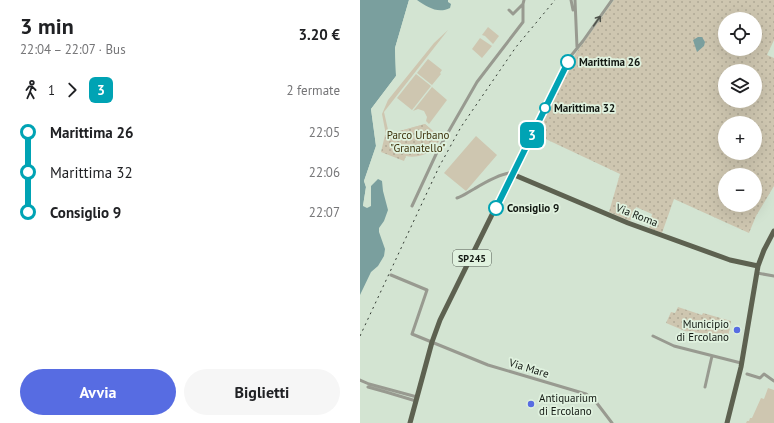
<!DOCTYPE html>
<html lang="it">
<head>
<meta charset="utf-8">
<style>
	:root { --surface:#fff; --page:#f6f6f6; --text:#202124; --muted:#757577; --accent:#576ce2 }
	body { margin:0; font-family:"PT Sans",sans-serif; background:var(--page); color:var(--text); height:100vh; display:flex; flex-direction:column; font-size:15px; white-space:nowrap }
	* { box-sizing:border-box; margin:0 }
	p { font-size:13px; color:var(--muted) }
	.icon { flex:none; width:22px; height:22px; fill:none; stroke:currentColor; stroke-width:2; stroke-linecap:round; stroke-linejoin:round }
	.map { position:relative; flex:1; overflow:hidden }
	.details { display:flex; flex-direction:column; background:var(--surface); width:360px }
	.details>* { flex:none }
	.badge { padding:0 8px; border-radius:6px; font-size:14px; line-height:26px }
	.tools { position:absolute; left:358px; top:12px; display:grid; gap:8px }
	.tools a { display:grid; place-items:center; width:44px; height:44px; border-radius:50%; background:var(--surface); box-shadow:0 4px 16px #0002; font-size:20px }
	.map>.badge { position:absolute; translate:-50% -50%; box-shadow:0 0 0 2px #fff }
	.legs { display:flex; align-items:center; gap:6px; height:44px; padding:0 20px; font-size:13px }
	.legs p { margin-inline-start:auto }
	.headline { display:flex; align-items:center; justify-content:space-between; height:68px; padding:0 20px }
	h1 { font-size:22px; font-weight:700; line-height:30px }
	.primary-button { display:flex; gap:8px; margin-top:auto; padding:8px 20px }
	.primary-button a { flex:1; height:46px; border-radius:24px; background:var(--accent); color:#fff; font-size:16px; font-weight:700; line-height:46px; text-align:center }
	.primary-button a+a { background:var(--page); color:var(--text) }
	ul { padding:0 20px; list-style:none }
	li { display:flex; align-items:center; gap:14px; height:40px; font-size:15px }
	li i { display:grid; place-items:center; width:6px; height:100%; margin:0 5px; background:currentColor }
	li i::after { content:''; width:10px; height:10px; margin:-5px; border:3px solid; border-radius:50%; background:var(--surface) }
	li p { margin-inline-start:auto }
	li:first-child i { background:linear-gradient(#0000 50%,currentColor 0) }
	li:last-child i { background:linear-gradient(currentColor 50%,#0000 0) }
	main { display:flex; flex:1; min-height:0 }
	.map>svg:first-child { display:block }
</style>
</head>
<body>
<main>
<section class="details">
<div class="headline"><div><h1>3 min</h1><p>22:04 – 22:07 · Bus</p></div><b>3.20 €</b></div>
<div class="legs"><svg class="icon" aria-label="walk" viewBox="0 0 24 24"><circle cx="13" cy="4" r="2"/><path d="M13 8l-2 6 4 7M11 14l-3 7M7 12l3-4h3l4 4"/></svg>1<svg class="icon" aria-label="forward" viewBox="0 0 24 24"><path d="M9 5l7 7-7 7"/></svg><b class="badge" style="background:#00a3b4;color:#fff">3</b><p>2 fermate</p></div>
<ul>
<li><i style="color:#00a3b4"></i><b>Marittima 26</b><p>22:05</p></li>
<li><i style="color:#00a3b4"></i><span>Marittima 32</span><p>22:06</p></li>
<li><i style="color:#00a3b4"></i><b>Consiglio 9</b><p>22:07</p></li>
</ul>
<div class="primary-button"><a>Avvia</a><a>Biglietti</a></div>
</section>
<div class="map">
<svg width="414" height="423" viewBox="0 0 414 423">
	<defs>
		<pattern id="park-dots" width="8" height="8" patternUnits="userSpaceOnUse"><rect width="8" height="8" fill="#cec6b0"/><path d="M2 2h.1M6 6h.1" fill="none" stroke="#b0a996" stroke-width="1.8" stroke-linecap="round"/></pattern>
	</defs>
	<rect width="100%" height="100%" fill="#d3e4d2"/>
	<!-- grass -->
	<path fill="#cec6b0" d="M128,27l11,9 -6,8 -8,-8 -3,-1z
		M88,30l-64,82 5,22 36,-10 16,14 -3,5 -52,-8 -4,-21 6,-14 46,-57z
		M120,38l12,8 -10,12 -10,-9z
		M68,59l14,11 -2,3 1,1 -9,11 -15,-12z
		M56,74l15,12 -19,24 -15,-12z
		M72,87l15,13 -18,24 -3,-3 1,-4 -3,-6 -6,-2 -5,2z
		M116,136l21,19 -31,36 -22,-18z
		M408,388l6,2v33h-28l1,-2h2l1,-3h2l9,-20 3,1z"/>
	<!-- park -->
	<path fill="url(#park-dots)" fill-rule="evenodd" d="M254,0h160v40l-7,15 7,3v128l-18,30 -7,17 -75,-34 -12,34 -13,-5 4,-8 -2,-1 1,-5 -16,-7 -6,14 -21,-9 11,-38 -85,-40 41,-81zM365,19h30v30h-30zM365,71h30v30h-30zM365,123h30v30h-30zM365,175h30v30h-30z
		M65,124l16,14 -5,6 1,4 -2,3 -2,-1c-7,5 -18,8 -27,6l-2,5 -23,-9 4,-17z
		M318,307l24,8 1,-2 28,8 -3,16 -43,-6 -19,-8 5,-11 4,1z"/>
	<!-- water -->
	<path fill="#7a9f9e" d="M0,0h49l-14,48 1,28 -25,33 5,37 -12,35 2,6 -3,19h8v-20l7,-7 4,2 1,10 5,19 -4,11 -5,7v4l6,17 -1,7 -6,10 -7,6 -11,23z
		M57,0h31v2l3,2 -1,4c-12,6 -23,-1 -33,-8z
		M338,37h4l3,5 -1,4 -7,6 -4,-12z"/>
	<!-- pier -->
	<path fill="#d3e4d2" d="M49,0h2l-14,48 1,29 -25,32 5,37 -12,35 2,6 -3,18 2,1 2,-1v-19h2v20l-4,2 -4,-2 3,-19 -2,-6 12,-35 -5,-37 25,-33 -1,-28z"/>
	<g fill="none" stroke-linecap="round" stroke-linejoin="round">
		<!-- street -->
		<path stroke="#989a90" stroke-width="3" d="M211,0l2,10
			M215,0l2,47
			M149,10l4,4 10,-10 1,-4
			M152,174l58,-117 13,-16 29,-41
			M97,198c7,-2 11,-6 17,-9 10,-6 23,-14 35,-16l3,2
			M52,206l26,-56 39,-68 46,-60v-18
			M397,273l17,3
			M31,275l36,15 -15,44 76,31 98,29 10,8 16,21
			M293,336l21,10 67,17
			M387,374l13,4 4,-4 10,7
			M0,380l9,4 48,13
			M8,387l18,5 30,9
			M345,387l7,-31"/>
		<!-- primary -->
		<path stroke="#5d6150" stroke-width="5" d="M50,423l22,-81 8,-22 72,-146 116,49 102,37 28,6
			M367,423l14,-56 17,-101 6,-16 10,-19"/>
		<!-- rail -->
		<path stroke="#313931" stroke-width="1" stroke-dasharray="2 4" stroke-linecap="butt" d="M0,336l79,-169 22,-40 55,-80 39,-47"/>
	</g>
	<!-- one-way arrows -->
	<defs><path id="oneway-shaft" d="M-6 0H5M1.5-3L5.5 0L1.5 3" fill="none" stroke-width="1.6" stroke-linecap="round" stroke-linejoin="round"/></defs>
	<use stroke="#4e524b" href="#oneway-shaft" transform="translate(237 21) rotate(-55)"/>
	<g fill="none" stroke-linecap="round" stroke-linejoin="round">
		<!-- line-1 casing -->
		<g stroke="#fff" stroke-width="9">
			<path id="line-1" d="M136,208l72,-146"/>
		</g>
		<!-- line-1 -->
		<use href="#line-1" stroke="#00a3b4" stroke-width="6"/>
	</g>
	<!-- markers -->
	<g fill="#fff" stroke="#00a3b4" stroke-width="2">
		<circle cx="208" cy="62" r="7"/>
		<circle cx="185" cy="108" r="5"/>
		<circle cx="136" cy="208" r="7"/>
	</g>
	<g fill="#576ce2" stroke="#e0f2df" stroke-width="1.5">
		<circle cx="377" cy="330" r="4"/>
		<circle cx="171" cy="404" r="4"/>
	</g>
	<g text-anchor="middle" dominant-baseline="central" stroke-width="3.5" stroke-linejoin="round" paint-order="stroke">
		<!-- shield labels -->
		<rect fill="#e0f2df" stroke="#505950" stroke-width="1" x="93" y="250" width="38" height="16" rx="3"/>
		<g font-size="10" font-weight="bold" fill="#121812">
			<text x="112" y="258">SP245</text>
		</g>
		<!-- stop labels -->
		<g font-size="11" font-weight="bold" fill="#121812" stroke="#e0f2df" text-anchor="start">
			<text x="219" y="62">Marittima 26</text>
			<text x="194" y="108">Marittima 32</text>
			<text x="147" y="208">Consiglio 9</text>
		</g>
		<!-- park labels -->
		<g font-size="11" fill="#3d320b" stroke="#e0f2df">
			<text x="58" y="135">Parco Urbano<tspan x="58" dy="13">"Granatello"</tspan></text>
		</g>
		<!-- street labels -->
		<g font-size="11" fill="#121812" stroke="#e0f2df">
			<text transform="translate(277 215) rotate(21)">Via Roma</text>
			<text transform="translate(169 368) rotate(17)">Via Mare</text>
		</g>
		<!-- poi labels -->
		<g font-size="11" fill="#121812" stroke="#e0f2df" text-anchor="end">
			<text x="369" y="324">Municipio<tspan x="369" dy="13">di Ercolano</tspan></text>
			<text x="179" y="398" text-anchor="start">Antiquarium<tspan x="179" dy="13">di Ercolano</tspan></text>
		</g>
	</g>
</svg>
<div class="tools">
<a><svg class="icon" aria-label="locate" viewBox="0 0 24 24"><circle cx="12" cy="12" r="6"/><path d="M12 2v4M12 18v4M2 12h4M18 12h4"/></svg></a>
<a><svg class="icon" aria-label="layers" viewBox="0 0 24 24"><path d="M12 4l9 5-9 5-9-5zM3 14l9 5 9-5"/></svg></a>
<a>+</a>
<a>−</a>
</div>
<b class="badge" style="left:172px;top:135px;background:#00a3b4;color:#fff">3</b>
</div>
</main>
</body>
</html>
